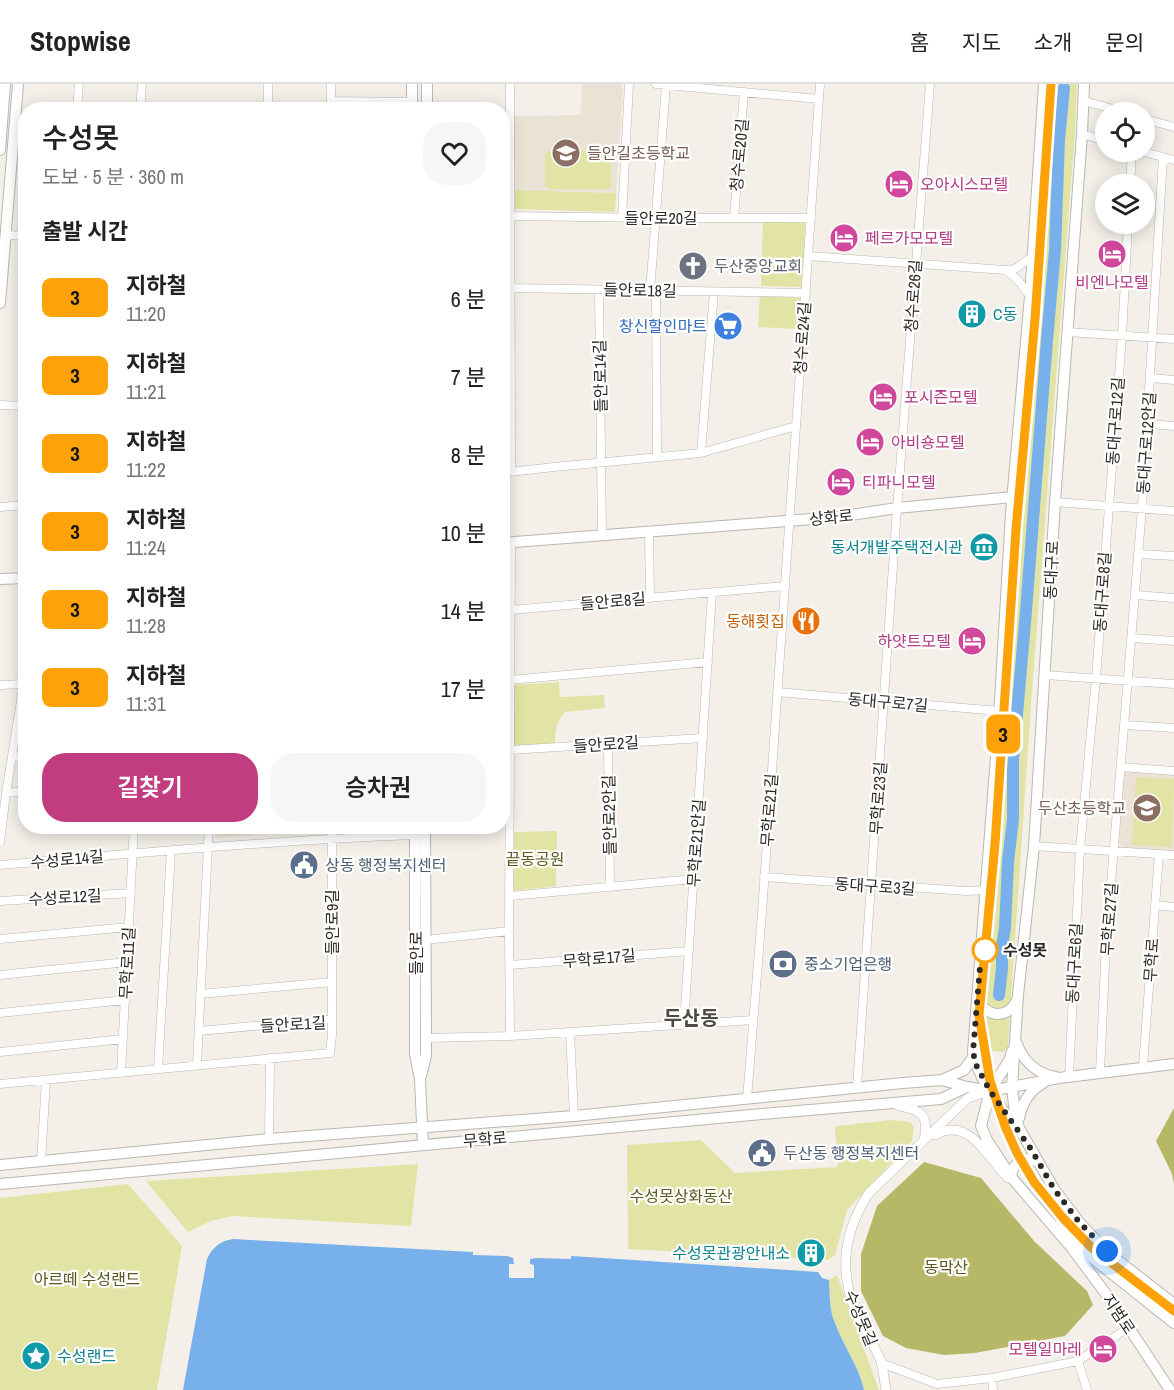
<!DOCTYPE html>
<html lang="ko">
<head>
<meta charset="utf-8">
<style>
	:root { --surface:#fff; --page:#f6f6f6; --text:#222; --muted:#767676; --line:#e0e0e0; --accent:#c23d80 }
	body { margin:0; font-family:"Archivo Narrow","Noto Sans KR",sans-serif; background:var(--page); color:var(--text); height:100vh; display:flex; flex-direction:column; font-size:22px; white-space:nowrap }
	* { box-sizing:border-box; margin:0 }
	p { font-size:20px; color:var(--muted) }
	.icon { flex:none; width:33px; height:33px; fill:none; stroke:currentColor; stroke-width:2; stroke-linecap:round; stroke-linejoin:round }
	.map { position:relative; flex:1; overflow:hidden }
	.side { position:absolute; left:18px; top:18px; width:492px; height:732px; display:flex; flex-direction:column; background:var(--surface); border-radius:24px; box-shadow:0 3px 15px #0003 }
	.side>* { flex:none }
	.badge { padding:0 12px; border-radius:9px; font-size:21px; line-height:39px }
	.buttons { position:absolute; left:1095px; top:18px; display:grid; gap:12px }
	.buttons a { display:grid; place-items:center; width:60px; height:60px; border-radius:50%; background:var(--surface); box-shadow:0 3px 15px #0003; font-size:30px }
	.you { position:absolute; width:30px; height:30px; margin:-15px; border:4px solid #fff; border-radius:50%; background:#1a73e8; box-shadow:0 0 0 9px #1a73e833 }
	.map>.badge { position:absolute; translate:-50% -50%; box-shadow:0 0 0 3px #fff }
	h2 { padding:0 24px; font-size:22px; line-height:54px }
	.round { display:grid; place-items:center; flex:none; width:63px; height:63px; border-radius:24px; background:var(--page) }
	.head { display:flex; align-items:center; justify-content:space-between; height:102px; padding:0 24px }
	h1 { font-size:28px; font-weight:600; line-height:45px }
	.primary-button { display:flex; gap:12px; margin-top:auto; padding:12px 24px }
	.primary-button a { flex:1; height:69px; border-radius:24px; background:var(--accent); color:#fff; font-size:24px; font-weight:600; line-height:69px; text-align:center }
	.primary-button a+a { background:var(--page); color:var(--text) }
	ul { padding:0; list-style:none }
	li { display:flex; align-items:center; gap:18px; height:78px; padding:0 24px }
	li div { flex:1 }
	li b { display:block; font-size:22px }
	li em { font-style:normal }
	li .badge { min-width:66px; font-weight:700; text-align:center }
	header { display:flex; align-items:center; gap:36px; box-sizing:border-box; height:84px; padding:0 30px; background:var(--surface); border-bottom:2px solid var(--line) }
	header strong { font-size:28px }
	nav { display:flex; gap:33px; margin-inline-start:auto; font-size:21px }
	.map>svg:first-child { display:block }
</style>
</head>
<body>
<header>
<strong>Stopwise</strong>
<nav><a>홈</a><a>지도</a><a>소개</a><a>문의</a></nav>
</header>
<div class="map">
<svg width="1174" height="1306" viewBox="0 0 1174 1306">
	<rect width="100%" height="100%" fill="#f4f0e9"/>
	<!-- built -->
	<path fill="#eae3d5" d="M582,0h38l3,5 -7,104 -103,-3v-74l68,-1z
		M1126,686l48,3v78l-51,-3 -4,-5 3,-69z
		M218,743l103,-1v4l-104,7z"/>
	<!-- green -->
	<path fill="#e1e4a4" d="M1052,0h25l-2,47 -44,574 -20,293 -1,5 -6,6h-14l-8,-12 25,-279 13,-206z
		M550,66h57l4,3v34l-2,2h-59l-5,-4v-31z
		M513,106l103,3 -1,19 -102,-3z
		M763,137l42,2 -2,64 -42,-1z
		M760,212l40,2 -2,31 -40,-2z
		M559,598l1,15 44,-2 1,13 -40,4c-9,10 -10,20 -10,32l-43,4 1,-63z
		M1136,693l38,2 -2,68 -40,-2z
		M557,747l-1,55 -43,5 1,-59z
		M1010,929l-2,33 -4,6 -18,-2 -2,-8 1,-26 18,1z
		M891,1036l19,2 4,5 -2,14 -65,69 -12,45 -7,5 -200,-11 -1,-104 74,-5 34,33 101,-6 2,-3 -3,-36 2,-2z
		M418,1080l-7,62 -179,-10 -21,5 -23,11 -42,-51z
		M128,1100l54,62 -25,144h-157v-192z
		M837,1191l42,115h-15c-5,-24 -21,-44 -29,-67 -6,-13 -5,-28 -6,-43z"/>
	<!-- forest -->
	<path fill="#b6b868" d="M1174,1024v76l-2,-10 -16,-33z
		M924,1078l57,16 53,63 53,50 6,14 -28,31 -90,17 -31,2 -38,-7 -23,-12 -22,-45v-37l16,-48z"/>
	<!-- water -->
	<path fill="#78b0eb" d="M233,1155l240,13v3l34,1 6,2 1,6h-5v14h25v-13l-4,-1v-5l7,-1 34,1v-3l247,16 4,6 7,2c1,15 0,30 6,43 8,23 24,43 29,67h-681l24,-131c6,-12 13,-18 26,-20z"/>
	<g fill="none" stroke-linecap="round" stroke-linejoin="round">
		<!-- river -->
		<path stroke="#78b0eb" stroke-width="12" d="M999,911l3,-27v-22l3,-18 3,-66 5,-43v-59l13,-149 21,-271 8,-90 4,-110 5,-52"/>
		<!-- minor casing -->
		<g stroke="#bbb7b0" stroke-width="9">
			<path id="minor" d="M268,0v26
				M331,0v26
				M510,0l1,388
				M656,0l163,15
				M331,17l81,1
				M1084,17l40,11
				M77,26l2,-26
				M140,26l2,-26
				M1144,35l30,8
				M1082,50l24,7
				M1144,68l30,8
				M1130,100l2,-32
				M511,132l145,2h155
				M622,133l7,-133
				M734,134l10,-126
				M6,151l20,1
				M808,172l197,14 10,-1 18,-13
				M1005,186l12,9 13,17
				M511,204l295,5
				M599,206l3,246
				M650,207l16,-206
				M656,207l1,166
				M1067,248l107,7
				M1151,294l23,2
				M0,321l26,1
				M1148,340l26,2
				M701,369l13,-161
				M502,389l52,-6 147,-14 95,-27
				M1055,418l119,9
				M0,423l26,-2
				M649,448l1,66
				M1139,470l35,2
				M1136,511l38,3
				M511,526l274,-24
				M1132,554l42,3
				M1045,591l129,9
				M510,596l198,-18
				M0,601l24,-1
				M777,608l222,19
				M1124,641l50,3
				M608,660l2,142
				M510,666l193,-12
				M13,673l13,-1
				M1121,683l53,4
				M6,709l20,-2
				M0,758l6,-49 20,-123
				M1034,762l140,9
				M0,781c138,-12 277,-25 415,-30
				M764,793l202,14 20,-1
				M510,812l184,-17
				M0,817l131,-8
				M1155,821l19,2
				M509,847l1,105
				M0,855l129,-12
				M425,856l84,-9 2,-388
				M510,881l179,-14
				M0,891l127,-13
				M200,910l132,-12
				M0,929l125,-13
				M684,940l28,-431
				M199,947l133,-12
				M570,948l4,84
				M426,954l84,-2 243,-16
				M0,968l123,-13
				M197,980l12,-238
				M1143,982l16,-212
				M158,985l13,-218
				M1100,988l6,-129 36,-435 21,-351
				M121,989l13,-247
				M1069,993l11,-228 16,-171 26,-342 6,-112
				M0,1000l330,-31 2,-18v-209
				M857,1003l40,-579 33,-424
				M747,1015l15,-186 58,-829
				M269,1055l1,-81
				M41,1078l5,-82
				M881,1279l56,21 55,-6 86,-17
				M992,1294l1,12
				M1087,1306l-9,-29 50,-33"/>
		</g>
		<!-- tertiary casing -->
		<g stroke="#bbb7b0" stroke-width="10">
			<path id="tertiary" d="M897,1021c23,5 33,9 27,35
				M935,1051c34,-20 53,24 73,43
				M886,1306c-2,-9 -2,-19 -5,-28 -5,-15 -16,-30 -23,-45 -20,-45 -15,-84 11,-124l99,-95 21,-7"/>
		</g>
		<!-- secondary casing -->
		<g stroke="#bbb7b0" stroke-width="12">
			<path id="secondary" d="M427,0v26
				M1084,0l-2,50 -27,368 -21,344 -16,149 -6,92 3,27 4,14 35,61 25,33 28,30 67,52
				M412,26v-26
				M0,66l5,-66
				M0,219l18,-219
				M502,459l336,-26 59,-9 116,-11
				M0,495l26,-1
				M415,742v228l5,25 3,66
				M978,914c7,20 30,22 39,2
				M1016,958c7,19 21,32 40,35
				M1012,967l-2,8 -20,32 -9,35 6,14 24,37 60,70 41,55 58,88
				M421,992l5,-20v-18l-1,-212
				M942,996l22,-10 10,-14
				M1019,1034c3,-15 10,-27 24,-35
				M1016,1044c-17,-24 -37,-47 -43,-76l26,-334 12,-205 19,-217 14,-212
				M0,1081l269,-26 305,-23 329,-33 39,-3 25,7 23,4 69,-13 115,-14
				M1011,1093c2,-15 13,-22 27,-15
				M0,1100l762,-70 179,-15 26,-12
				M1054,1109l10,38 27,26 83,66"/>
		</g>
		<!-- minor -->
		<use href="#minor" stroke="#fff" stroke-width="8"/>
		<!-- tertiary -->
		<use href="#tertiary" stroke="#fff" stroke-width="9"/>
		<!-- secondary -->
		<use href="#secondary" stroke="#fff" stroke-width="10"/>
		<!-- rail -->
		<path stroke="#787672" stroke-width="2" stroke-dasharray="12 6" stroke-linecap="butt" d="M1051,0l-17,235 -19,210 -20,315 -16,171 11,66 15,45 12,27 17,29 29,36 29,30 82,63"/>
	</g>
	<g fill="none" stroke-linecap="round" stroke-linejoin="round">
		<!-- line casing -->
		<g stroke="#fff" stroke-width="14">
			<path id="line" d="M1051,0l-16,235 -19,210 -21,315 -16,171 11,66 15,45 12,27 17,29 29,36 29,30 82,63"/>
		</g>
		<!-- line -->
		<use href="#line" stroke="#fda208" stroke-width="9"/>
		<!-- walk -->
		<path stroke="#2b2a27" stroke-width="6" stroke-dasharray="0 10.8" d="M985,866l-4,4 -8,98 3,13 14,26 41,58 23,40 25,33 28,29"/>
	</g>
	<!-- icons -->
	<defs>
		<g id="school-disc" transform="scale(1.5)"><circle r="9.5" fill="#8d6e63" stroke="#fefefc"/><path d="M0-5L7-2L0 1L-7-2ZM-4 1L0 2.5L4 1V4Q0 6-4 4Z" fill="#fff"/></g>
		<g id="hotel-disc" transform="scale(1.5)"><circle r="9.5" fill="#d1479c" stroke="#fefefc"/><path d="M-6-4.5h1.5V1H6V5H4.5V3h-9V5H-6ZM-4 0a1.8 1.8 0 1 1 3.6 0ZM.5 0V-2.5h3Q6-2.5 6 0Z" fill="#fff"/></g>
		<g id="church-disc" transform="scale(1.5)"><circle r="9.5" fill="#6b7280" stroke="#fefefc"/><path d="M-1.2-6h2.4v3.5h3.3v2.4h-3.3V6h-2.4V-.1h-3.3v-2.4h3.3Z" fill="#fff"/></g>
		<g id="building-disc" transform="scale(1.5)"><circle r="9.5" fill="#0f9aa8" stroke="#fefefc"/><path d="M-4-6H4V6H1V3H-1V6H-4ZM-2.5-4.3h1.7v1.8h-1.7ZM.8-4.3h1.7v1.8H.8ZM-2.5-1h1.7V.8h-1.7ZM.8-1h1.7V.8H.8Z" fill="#fff"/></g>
		<g id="supermarket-disc" transform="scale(1.5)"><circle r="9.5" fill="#3f7fe0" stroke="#fefefc"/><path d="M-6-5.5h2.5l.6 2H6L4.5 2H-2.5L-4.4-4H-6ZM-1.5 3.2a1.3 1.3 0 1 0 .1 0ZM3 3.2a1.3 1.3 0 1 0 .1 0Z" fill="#fff"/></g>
		<g id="museum-disc" transform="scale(1.5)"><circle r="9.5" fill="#0f9aa8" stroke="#fefefc"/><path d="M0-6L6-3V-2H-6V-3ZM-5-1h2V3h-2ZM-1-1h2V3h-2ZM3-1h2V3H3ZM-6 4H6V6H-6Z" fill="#fff"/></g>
		<g id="restaurant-disc" transform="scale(1.5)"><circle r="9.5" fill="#e8710a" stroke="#fefefc"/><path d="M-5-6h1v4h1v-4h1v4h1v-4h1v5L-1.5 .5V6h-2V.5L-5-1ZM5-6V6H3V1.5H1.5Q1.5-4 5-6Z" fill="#fff"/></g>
		<g id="civic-disc" transform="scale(1.5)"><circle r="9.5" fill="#5c6f8a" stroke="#fefefc"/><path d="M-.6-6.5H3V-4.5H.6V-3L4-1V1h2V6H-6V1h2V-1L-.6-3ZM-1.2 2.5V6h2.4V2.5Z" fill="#fff"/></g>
		<g id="bank-disc" transform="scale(1.5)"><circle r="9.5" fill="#5c6f8a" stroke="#fefefc"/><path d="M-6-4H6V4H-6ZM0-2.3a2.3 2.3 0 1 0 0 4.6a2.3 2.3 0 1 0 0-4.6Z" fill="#fff"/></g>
		<g id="sight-disc" transform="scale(1.5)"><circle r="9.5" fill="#0f9aa8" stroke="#fefefc"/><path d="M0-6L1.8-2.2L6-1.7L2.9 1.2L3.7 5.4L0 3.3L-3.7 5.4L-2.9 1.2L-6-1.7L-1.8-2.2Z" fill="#fff"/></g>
	</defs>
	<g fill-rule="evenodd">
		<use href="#school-disc" x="566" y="69"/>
		<use href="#hotel-disc" x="899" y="100"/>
		<use href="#hotel-disc" x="844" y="154"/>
		<use href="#hotel-disc" x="1112" y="170"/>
		<use href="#church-disc" x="693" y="182"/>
		<use href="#building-disc" x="972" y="230"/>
		<use href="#supermarket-disc" x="728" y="242"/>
		<use href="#hotel-disc" x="883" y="313"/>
		<use href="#hotel-disc" x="870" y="358"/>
		<use href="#hotel-disc" x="841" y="398"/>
		<use href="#museum-disc" x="984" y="463"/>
		<use href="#restaurant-disc" x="806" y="537"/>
		<use href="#hotel-disc" x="972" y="557"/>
		<use href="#school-disc" x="1147" y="724"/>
		<use href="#civic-disc" x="304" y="781"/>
		<use href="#bank-disc" x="783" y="880"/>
		<use href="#civic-disc" x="762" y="1069"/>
		<use href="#building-disc" x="811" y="1169"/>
		<use href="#hotel-disc" x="1103" y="1265"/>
		<use href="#sight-disc" x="36" y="1272"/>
	</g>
	<!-- markers -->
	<circle fill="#fff" stroke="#fda208" stroke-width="3" cx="985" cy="866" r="12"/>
	<g text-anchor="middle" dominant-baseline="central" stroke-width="4.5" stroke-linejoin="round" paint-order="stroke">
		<!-- education labels -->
		<g font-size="16" fill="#785e54" stroke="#fefefc" text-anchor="start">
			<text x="587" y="69">들안길초등학교</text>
			<text x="1126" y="724" text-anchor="end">두산초등학교</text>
		</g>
		<!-- street labels -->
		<g font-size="16" fill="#2b2a27" stroke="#fefefc">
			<text transform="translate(739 71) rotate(-85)">청수로20길</text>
			<text x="661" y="134">들안로20길</text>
			<text transform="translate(640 206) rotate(1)">들안로18길</text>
			<text transform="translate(913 212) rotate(-86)">청수로26길</text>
			<text transform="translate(802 254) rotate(-86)">청수로24길</text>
			<text transform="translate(600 292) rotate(-91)">들안로14길</text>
			<text transform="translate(1115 337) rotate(-86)">동대구로12길</text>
			<text transform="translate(1146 359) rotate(-86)">동대구로12안길</text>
			<text transform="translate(831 433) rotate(-6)">상화로</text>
			<text transform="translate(1051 486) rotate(-87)">동대구로</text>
			<text transform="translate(1102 508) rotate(-86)">동대구로8길</text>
			<text transform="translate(613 517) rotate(-5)">들안로8길</text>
			<text transform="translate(888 618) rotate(5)">동대구로7길</text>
			<text transform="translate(606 660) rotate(-4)">들안로2길</text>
			<text transform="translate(878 714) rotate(-86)">무학로23길</text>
			<text transform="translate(769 726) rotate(-86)">무학로21길</text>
			<text transform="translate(609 731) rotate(-91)">들안로2안길</text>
			<text transform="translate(696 759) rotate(-86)">무학로21안길</text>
			<text transform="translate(67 775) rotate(-5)">수성로14길</text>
			<text transform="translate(875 802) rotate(4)">동대구로3길</text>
			<text transform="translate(65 813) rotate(-3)">수성로12길</text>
			<text transform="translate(1109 835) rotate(-86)">무학로27길</text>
			<text transform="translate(332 838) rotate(-90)">들안로9길</text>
			<text transform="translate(416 869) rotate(-90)">들안로</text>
			<text transform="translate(599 874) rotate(-5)">무학로17길</text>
			<text transform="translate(1151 876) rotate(-86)">무학로</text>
			<text transform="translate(127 879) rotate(-87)">무학로11길</text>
			<text transform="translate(1074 879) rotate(-87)">동대구로6길</text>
			<text transform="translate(293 940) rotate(-3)">들안로1길</text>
			<text transform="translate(485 1055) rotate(-5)">무학로</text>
			<text transform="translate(1119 1230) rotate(56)">지범로</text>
			<text transform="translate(861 1234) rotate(67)">수성못길</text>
		</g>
		<!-- hotel labels -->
		<g font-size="16" fill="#b23c85" stroke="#fefefc" text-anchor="start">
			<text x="920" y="100">오아시스모텔</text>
			<text x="865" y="154">페르가모모텔</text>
			<text x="1112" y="198" text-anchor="middle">비엔나모텔</text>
			<text x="904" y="313">포시즌모텔</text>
			<text x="891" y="358">아비숑모텔</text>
			<text x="862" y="398">티파니모텔</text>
			<text x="951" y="557" text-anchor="end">하얏트모텔</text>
			<text x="1082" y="1265" text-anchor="end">모텔일마레</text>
		</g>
		<!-- worship labels -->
		<g font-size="16" fill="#5b616d" stroke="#fefefc" text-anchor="start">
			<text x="714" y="182">두산중앙교회</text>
		</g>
		<!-- culture labels -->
		<g font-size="16" fill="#0d838f" stroke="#fefefc" text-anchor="start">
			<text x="993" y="230">C동</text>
			<text x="963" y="463" text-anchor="end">동서개발주택전시관</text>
			<text x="790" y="1169" text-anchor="end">수성못관광안내소</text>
			<text x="57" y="1272">수성랜드</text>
		</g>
		<!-- shop labels -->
		<g font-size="16" fill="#366cbe" stroke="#fefefc" text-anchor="end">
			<text x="707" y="242">창신할인마트</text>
		</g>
		<!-- food labels -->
		<g font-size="16" fill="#c56008" stroke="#fefefc" text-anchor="end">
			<text x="785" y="537">동해횟집</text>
		</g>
		<!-- park labels -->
		<g font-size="16" fill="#595a1f" stroke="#fefefc">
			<text x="535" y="775">끝동공원</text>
			<text x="681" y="1112">수성못상화동산</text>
			<text x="946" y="1183">동막산</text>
			<text x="87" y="1195">아르떼 수성랜드</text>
		</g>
		<!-- service labels -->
		<g font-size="16" fill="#4e5e75" stroke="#fefefc" text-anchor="start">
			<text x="325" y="781">상동 행정복지센터</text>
			<text x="804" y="880">중소기업은행</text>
			<text x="783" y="1069">두산동 행정복지센터</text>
		</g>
		<!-- stop labels -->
		<g font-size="16" font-weight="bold" fill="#2b2a27" stroke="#fefefc" text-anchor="start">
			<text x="1003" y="866">수성못</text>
		</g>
		<!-- quarter labels -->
		<g font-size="20" font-weight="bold" fill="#4e4b45" stroke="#fefefc">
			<text x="691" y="933">두산동</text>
		</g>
	</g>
</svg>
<div class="buttons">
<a><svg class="icon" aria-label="locate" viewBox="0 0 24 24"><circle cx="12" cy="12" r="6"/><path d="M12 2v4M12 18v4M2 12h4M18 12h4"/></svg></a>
<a><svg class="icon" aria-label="layers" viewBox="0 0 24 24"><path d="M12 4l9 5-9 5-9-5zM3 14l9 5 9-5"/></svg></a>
</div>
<div class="you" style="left:1107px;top:1167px"></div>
<b class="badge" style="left:1003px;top:650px;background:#fda208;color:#111">3</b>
<section class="side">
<div class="head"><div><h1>수성못</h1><p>도보 · 5 분 · 360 m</p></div><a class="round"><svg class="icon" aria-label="heart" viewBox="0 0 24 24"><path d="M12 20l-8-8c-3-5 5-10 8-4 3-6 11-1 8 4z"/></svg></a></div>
<h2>출발 시간</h2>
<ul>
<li><span class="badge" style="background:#fda208;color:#111">3</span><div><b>지하철</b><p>11:20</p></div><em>6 분</em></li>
<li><span class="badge" style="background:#fda208;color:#111">3</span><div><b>지하철</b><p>11:21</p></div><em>7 분</em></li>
<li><span class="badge" style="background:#fda208;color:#111">3</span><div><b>지하철</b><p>11:22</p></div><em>8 분</em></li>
<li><span class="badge" style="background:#fda208;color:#111">3</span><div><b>지하철</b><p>11:24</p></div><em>10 분</em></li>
<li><span class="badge" style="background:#fda208;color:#111">3</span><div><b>지하철</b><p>11:28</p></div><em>14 분</em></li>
<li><span class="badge" style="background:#fda208;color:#111">3</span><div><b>지하철</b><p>11:31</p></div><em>17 분</em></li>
</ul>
<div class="primary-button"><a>길찾기</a><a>승차권</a></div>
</section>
</div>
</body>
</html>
